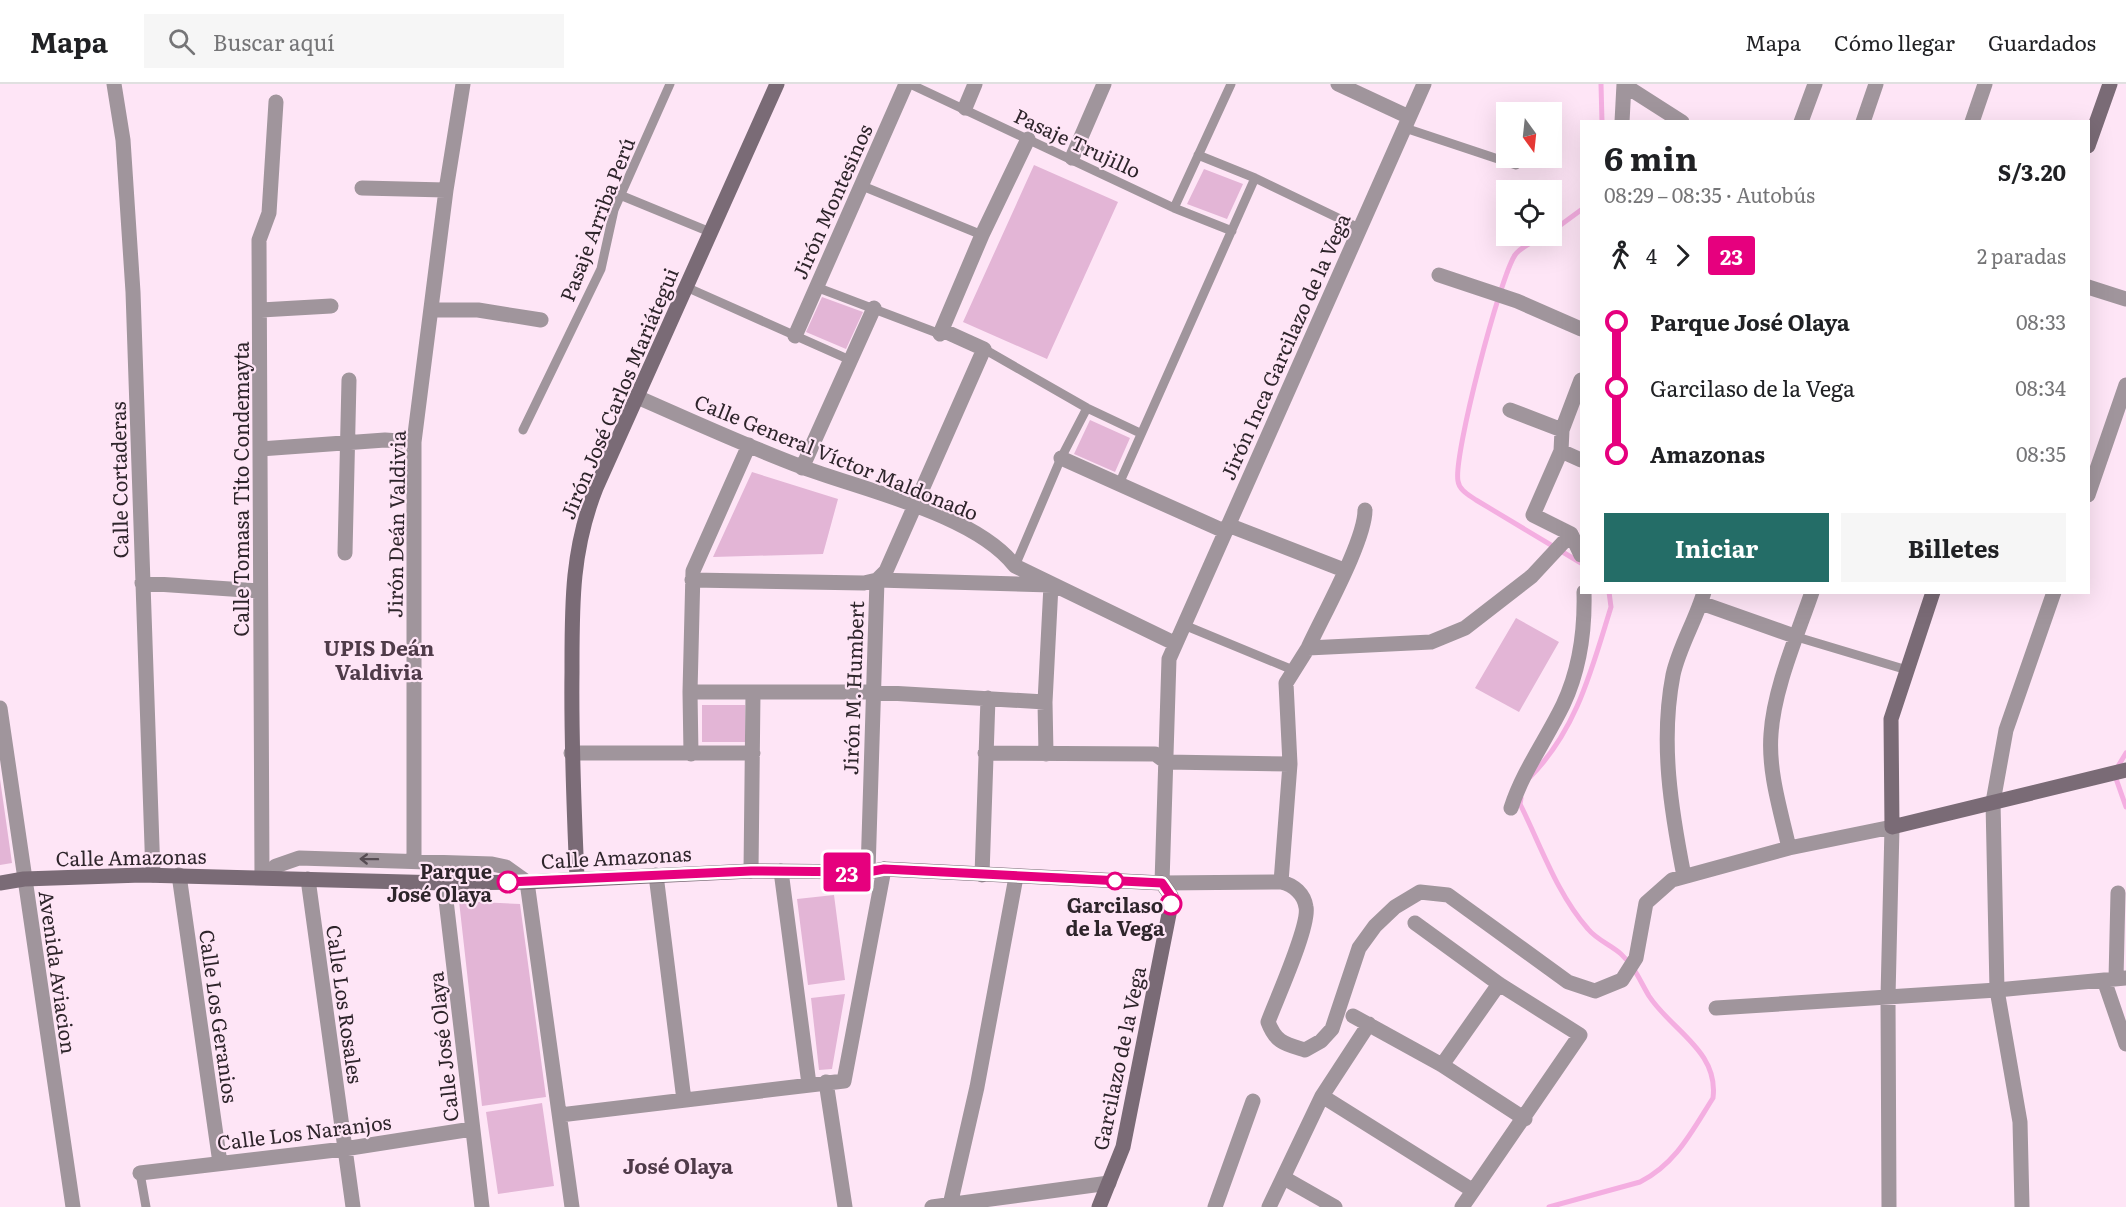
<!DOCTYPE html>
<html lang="es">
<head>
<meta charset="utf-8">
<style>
	:root { --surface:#fff; --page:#f6f6f6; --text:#202124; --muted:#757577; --line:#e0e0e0; --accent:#246d67 }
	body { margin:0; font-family:Literata,serif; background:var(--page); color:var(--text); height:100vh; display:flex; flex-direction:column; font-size:22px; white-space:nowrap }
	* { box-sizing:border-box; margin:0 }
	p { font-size:20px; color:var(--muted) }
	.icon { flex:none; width:33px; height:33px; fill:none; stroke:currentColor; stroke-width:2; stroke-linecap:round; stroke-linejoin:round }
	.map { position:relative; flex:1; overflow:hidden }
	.details { position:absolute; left:1580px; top:36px; width:510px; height:474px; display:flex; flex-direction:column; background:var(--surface); border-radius:0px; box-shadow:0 6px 24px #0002 }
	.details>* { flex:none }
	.badge { padding:0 12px; border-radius:4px; font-size:21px; line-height:39px }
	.needle { width:39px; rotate:165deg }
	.controls { position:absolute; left:1496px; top:18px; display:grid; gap:12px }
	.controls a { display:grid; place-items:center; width:66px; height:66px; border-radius:0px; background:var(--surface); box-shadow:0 6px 24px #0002; font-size:30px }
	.map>.badge { position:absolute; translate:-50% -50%; box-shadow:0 0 0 3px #fff }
	.legs { display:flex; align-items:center; gap:9px; height:66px; padding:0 24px; font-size:20px }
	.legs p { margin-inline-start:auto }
	.summary { display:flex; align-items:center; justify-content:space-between; height:102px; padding:0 24px }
	h1 { font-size:33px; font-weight:700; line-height:45px }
	.button { display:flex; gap:12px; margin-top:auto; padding:12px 24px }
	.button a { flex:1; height:69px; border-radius:0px; background:var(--accent); color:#fff; font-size:24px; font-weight:700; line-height:69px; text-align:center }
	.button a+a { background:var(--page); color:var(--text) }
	ul { padding:0 24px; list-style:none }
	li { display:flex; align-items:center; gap:21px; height:66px; font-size:22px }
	li i { display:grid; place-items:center; width:9px; height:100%; margin:0 8px; background:currentColor }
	li i::after { content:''; width:15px; height:15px; margin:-8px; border:4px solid; border-radius:50%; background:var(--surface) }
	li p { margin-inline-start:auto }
	li:first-child i { background:linear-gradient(#0000 50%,currentColor 0) }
	li:last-child i { background:linear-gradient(currentColor 50%,#0000 0) }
	header { display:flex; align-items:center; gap:36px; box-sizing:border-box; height:84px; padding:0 30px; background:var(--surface); border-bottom:2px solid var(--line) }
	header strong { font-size:28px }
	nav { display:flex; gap:33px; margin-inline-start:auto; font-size:21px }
	.search { width:420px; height:54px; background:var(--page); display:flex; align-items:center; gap:15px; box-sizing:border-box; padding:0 21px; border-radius:0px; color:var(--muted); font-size:22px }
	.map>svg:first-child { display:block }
</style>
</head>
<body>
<header>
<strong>Mapa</strong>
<div class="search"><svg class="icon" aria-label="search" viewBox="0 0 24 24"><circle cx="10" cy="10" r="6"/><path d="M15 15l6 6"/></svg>Buscar aquí</div>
<nav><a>Mapa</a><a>Cómo llegar</a><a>Guardados</a></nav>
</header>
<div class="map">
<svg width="2126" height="1123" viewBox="0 0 2126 1123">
	<rect width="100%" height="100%" fill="#fee5f6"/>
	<!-- green -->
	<path fill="#e3b5d6" d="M1034,81l84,37 -71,157 -84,-37z
		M1204,85l39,15 -16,35 -40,-15z
		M822,213l41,15 -17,37 -40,-17z
		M1090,336l40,18 -15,34 -41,-18z
		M752,388l86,27 -15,55 -110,3z
		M1516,534l43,24 -40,70 -44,-24z
		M702,621h43v37h-43z
		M0,695l12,84 -12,2z
		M834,811l11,85 -37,5 -11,-86z
		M459,817l61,3 26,193 -64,9z
		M845,910l-13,75 -13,1 -8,-72z
		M542,1019l12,83 -56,8 -12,-82z"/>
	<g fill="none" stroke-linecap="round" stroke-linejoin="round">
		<!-- stream -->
		<path stroke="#f4aee1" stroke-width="5" d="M1601,0l1,38
			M1551,148l30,-22
			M1546,152c-9,4 -25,10 -31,19 -15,22 -62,201 -57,226 1,9 11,14 18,19l105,63
			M2126,669l-12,20 12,34
			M1530,693c47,-47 62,-109 81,-170l-2,-15
			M1521,714l-1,6c21,42 37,90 68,125 9,11 23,16 33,25 14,13 19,27 28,42 22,34 70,55 64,102 -21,33 -37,66 -73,84l-91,25"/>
		<!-- lane -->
		<path stroke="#a0959c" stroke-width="9" d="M910,0l264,124 58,23
			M1405,44l111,37
			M1198,71l57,23 104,50
			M860,101l122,50
			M620,111l90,37
			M1174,124l57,-124
			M686,203l164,73
			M816,203l124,47
			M984,265l103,59 53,25
			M523,346l78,-161 13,-59 56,-126
			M1119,400l136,-306
			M1015,482l46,-108 26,-50
			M1184,541l109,45
			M1797,553l110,33
			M140,1089l6,34"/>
		<!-- street -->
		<path stroke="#a0959c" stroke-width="15" d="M114,0l9,56 10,152 20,583
			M1338,0l71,33
			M1424,0l-255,575 -7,224 119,-1c13,3 23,12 25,25 4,19 -30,93 -38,115 8,21 17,22 37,28l16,-9 11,-12 27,-81 16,-22 20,-19 25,-15 28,3 120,87 27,9 27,-11 14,-22 10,-55 26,-23 117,-32 103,-21 -4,170 1,210
			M1624,1l58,37
			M965,24l10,-24
			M1622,38l2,-38
			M1801,38l14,-38
			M1863,38l13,-38
			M1972,38l13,-38
			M1072,74l32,-74
			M362,104l84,2
			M1439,191l78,26 64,28
			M2088,203l38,12
			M261,226l70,-4
			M431,226h47l63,10
			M940,250l42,-99 46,-96
			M795,252l111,-252
			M1581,296l-19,50 -1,21 -28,64 38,19 10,21
			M637,313c55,24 109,49 165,70 61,23 173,47 213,99l159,77
			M1510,326l52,20
			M260,365l125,-9 29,2
			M1561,367l20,9
			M1061,374l163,73
			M802,384l72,-160
			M2088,411l38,-110
			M1228,441l116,45
			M345,469l4,-173
			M692,496l172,3 13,-3 174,5 -6,117 1,52
			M142,499l118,8
			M1701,519l96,34
			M1308,564c14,-31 57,-107 57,-138
			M690,608h182l173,10
			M0,624l73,499
			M571,669h182
			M985,669l170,1 11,8 124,2
			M691,670l-1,-62 3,-121 56,-126
			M1511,724c12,-37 35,-68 52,-103 16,-34 22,-75 21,-113
			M1789,764c-8,-36 -21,-76 -18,-114 3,-46 26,-98 41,-142
			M414,776v-418l32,-252 17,-106
			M751,787l2,-179
			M781,787l28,213
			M868,788l9,-292 9,-9 98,-222 -42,-19
			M179,791l41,288
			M656,791l28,225
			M982,791l6,-177
			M1684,792c-13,-66 -24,-134 -11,-201 6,-28 23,-55 31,-83
			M262,793l-3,-637 10,-27 7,-111
			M262,793l14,-11 23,-8 193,6 14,3 21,15 45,325
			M308,795l45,328
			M1281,798l9,-118 -4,-81 22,-35 123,-6 34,-14 67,-52 39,-42
			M444,799l38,324
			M1415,839l84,61 81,51 -118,172
			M2116,895l2,-86
			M2104,896l22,64
			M1716,924l281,-18 129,-12
			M1353,932l89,49 83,54
			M1442,981l57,-81
			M826,998l19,125
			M1322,1012l150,94
			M560,1031l284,-34 40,-212
			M140,1089l204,-24 128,-20
			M1284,1094l51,29
			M950,1121l27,-118 39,-210
			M932,1123l177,-24
			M1215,1123l38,-106
			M1269,1123l53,-111 47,-72
			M2022,1123l-2,-85 -23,-132 -4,-188 13,-72 48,-138"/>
		<!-- secondary -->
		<path stroke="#7a6b76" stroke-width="15" d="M2088,62l22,-62
			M1933,508l-42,127 1,108 234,-57
			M577,794c-3,-68 -6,-137 -5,-206 0,-66 -1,-121 24,-184l181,-404
			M0,799l24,-4 118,-4 302,8 83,-1 224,-11 117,1 16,-3 278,14 9,13v8l-48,243 -24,60"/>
	</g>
	<!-- one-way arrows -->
	<defs><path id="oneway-shaft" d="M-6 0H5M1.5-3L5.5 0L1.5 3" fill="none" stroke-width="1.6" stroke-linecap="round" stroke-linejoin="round" transform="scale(1.5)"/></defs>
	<use stroke="#564c53" href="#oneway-shaft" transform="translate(369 775) rotate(-179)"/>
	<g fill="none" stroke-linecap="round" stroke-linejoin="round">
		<!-- line-1 casing -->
		<g stroke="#fff" stroke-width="14">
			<path id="line-1" d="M508,798l243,-11 117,1 16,-3 278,14 9,13v8"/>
		</g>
		<!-- line-1 -->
		<use href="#line-1" stroke="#e6007e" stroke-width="9"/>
	</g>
	<!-- markers -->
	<g fill="#fff" stroke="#e6007e" stroke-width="3">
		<circle cx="1115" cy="797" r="8"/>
		<circle cx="508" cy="798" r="10"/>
		<circle cx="1171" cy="820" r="10"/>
	</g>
	<g text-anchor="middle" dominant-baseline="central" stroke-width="4.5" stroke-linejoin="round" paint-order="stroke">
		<!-- street labels -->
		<g font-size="20" fill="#2e252b" stroke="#fee5f6">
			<text transform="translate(1078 58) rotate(25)">Pasaje Trujillo</text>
			<text transform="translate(831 117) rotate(-66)">Jirón Montesinos</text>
			<text transform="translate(596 135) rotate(-69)">Pasaje Arriba Perú</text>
			<text transform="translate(1284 262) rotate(-66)">Jirón Inca Garcilazo de la Vega</text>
			<text transform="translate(618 309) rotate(-67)">Jirón José Carlos Mariátegui</text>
			<text transform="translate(837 372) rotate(22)">Calle General Víctor Maldonado</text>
			<text transform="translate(118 396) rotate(-91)">Calle Cortaderas</text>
			<text transform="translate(240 405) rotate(-90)">Calle Tomasa Tito Condemayta</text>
			<text transform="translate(395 440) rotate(-89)">Jirón Deán Valdivia</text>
			<text transform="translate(852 604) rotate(-88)">Jirón M. Humbert</text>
			<text transform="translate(131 772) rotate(-1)">Calle Amazonas</text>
			<text transform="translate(616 772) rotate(-3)">Calle Amazonas</text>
			<text transform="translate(59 888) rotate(82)">Avenida Aviacion</text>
			<text transform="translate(346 920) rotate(82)">Calle Los Rosales</text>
			<text transform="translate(220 932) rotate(82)">Calle Los Geranios</text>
			<text transform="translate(442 963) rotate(-96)">Calle José Olaya</text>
			<text transform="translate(1118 974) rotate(-78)">Garcilazo de la Vega</text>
			<text transform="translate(304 1047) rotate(-7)">Calle Los Naranjos</text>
		</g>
		<!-- stop labels -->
		<g font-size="20" font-weight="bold" fill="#2e252b" stroke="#fee5f6" text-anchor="end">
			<text x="492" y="786">Parque<tspan x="492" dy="23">José Olaya</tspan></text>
			<text x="1115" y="820" text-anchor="middle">Garcilaso<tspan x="1115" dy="23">de la Vega</tspan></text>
		</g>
		<!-- neighbourhood labels -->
		<g font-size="21" font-weight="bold" fill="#4f3b49" stroke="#fee5f6">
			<text x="379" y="562">UPIS Deán<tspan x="379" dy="24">Valdivia</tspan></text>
			<text x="678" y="1080">José Olaya</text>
		</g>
	</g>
</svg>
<div class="controls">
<a><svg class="needle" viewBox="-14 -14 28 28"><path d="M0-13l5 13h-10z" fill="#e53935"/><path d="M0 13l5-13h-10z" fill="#757577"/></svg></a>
<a><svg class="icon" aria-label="locate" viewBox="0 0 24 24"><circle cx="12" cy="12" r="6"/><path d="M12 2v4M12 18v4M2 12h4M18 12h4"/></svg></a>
</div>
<b class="badge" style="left:847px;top:788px;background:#e6007e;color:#fff">23</b>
<section class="details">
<div class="summary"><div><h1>6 min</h1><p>08:29 – 08:35 · Autobús</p></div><b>S/3.20</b></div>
<div class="legs"><svg class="icon" aria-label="walk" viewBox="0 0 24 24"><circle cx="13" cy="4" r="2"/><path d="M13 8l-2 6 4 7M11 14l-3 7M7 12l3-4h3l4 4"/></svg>4<svg class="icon" aria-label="forward" viewBox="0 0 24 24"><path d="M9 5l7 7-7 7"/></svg><b class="badge" style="background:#e6007e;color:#fff">23</b><p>2 paradas</p></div>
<ul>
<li><i style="color:#e6007e"></i><b>Parque José Olaya</b><p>08:33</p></li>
<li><i style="color:#e6007e"></i><span>Garcilaso de la Vega</span><p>08:34</p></li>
<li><i style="color:#e6007e"></i><b>Amazonas</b><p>08:35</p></li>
</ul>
<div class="button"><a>Iniciar</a><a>Billetes</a></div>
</section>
</div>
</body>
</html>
